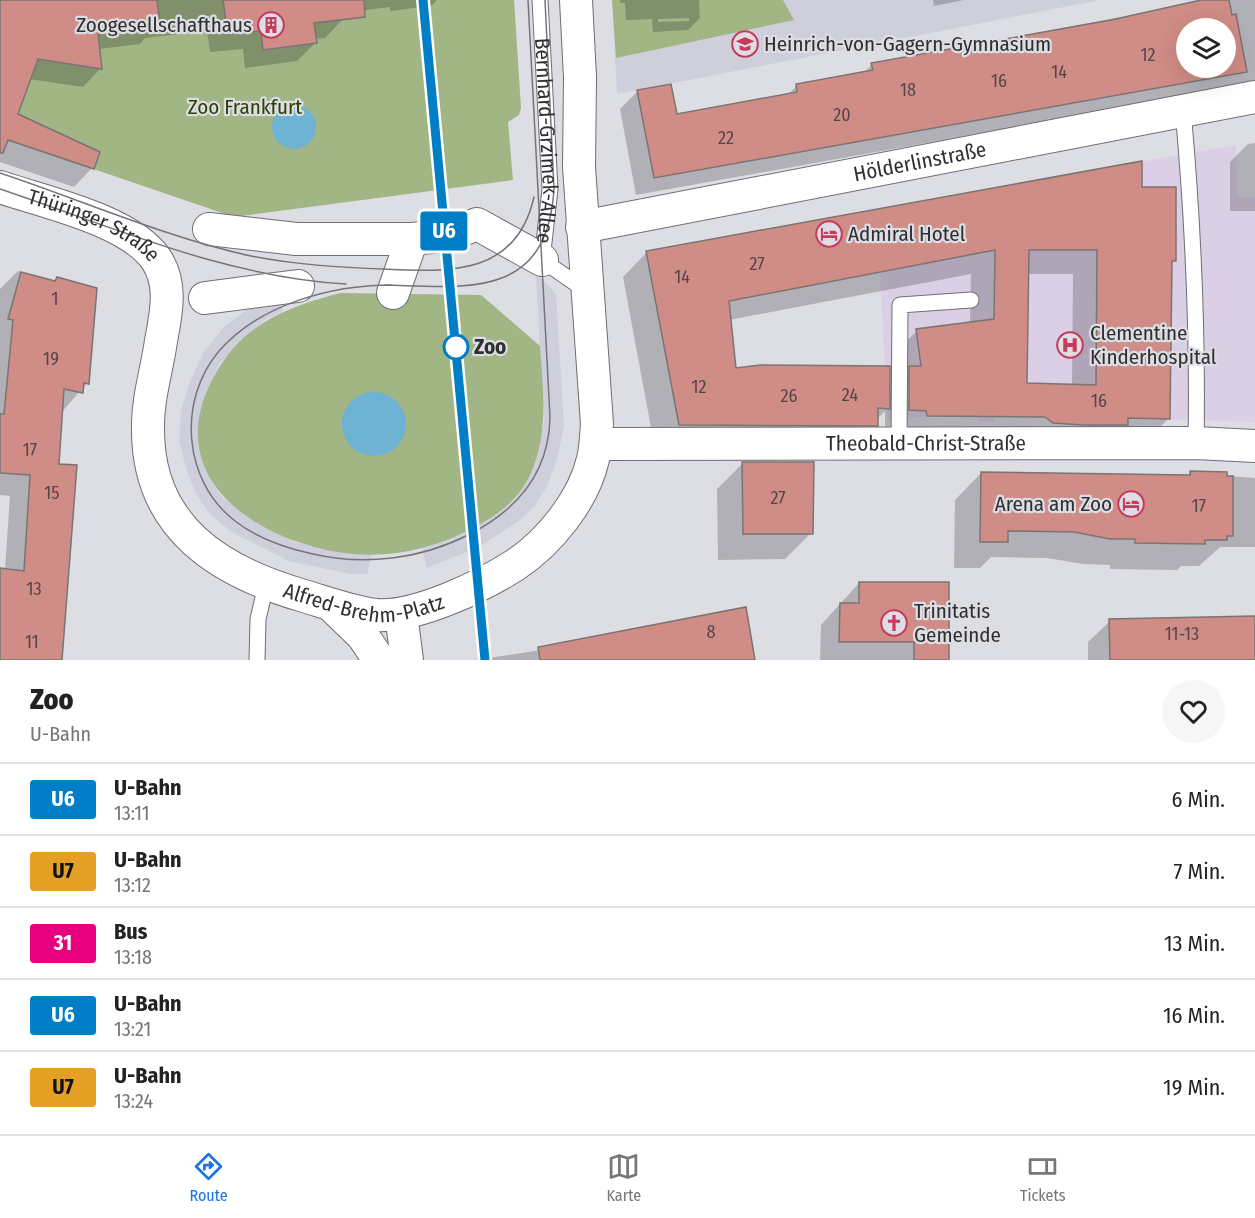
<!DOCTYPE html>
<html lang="de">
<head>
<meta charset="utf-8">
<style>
	:root { --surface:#fff; --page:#f6f6f6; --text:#222; --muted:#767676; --line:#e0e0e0; --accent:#1a73e8 }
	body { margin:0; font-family:"Fira Sans Condensed",sans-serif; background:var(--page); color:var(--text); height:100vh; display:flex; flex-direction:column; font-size:22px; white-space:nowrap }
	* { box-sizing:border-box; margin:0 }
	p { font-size:20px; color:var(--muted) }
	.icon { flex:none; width:33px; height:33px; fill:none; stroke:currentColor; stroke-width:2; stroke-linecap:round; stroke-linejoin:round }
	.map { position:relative; height:660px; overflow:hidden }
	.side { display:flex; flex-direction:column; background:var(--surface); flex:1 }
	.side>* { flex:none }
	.badge { padding:0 12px; border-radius:4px; font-size:21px; line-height:39px }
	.buttons { position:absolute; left:1176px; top:18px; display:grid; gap:12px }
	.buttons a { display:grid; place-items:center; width:60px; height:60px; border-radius:50%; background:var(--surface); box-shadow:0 6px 24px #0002; font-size:30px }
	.map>.badge { position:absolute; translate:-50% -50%; box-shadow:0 0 0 3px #fff }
	.round { display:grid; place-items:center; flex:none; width:63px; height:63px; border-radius:32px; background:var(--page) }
	.headline { display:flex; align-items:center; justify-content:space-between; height:102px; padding:0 30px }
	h1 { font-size:28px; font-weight:800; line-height:45px }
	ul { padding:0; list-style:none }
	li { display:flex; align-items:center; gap:18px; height:72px; padding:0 30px; border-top:2px solid var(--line) }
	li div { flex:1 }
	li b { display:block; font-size:22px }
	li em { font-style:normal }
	li .badge { min-width:66px; font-weight:700; text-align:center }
	.tab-bar { display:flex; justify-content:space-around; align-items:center; height:84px; border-top:2px solid var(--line); background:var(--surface); font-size:16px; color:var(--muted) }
	.tab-bar a { display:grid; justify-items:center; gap:3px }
	.tab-bar .selected { color:var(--accent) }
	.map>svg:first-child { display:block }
</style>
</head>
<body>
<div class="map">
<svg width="1255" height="660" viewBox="0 0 1255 660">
	<rect width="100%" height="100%" fill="#dddde4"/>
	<!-- built -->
	<path fill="#cfcfdc" d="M612,0h488l-483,94z
		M536,273l20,21 8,132 -7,34 -10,26 -13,21 -15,14 -42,27 -50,20 -5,-19 27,-10 95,-114z
		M275,293l8,18 -20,10 -44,43 -12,27 -6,23 -2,24 5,24 8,21 12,16 70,43 58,12h20l-5,20h-16l-62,-13 -59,-30 -21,-18 -14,-21 -9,-24 -7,-28 2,-29 8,-27 14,-31 21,-26 29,-22z"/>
	<!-- medical -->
	<path fill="#dacfe4" d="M1236,145l1,52 18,1v224l-126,-4 -1,14 -45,-1v-13l-89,-1v5h-15l-1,-6h-51l-39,6 -8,-148 -8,-64z"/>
	<!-- green -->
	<path fill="#a1b585" d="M0,0h514l7,108 -2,7 -11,7 5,58 -279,37 -234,-80z
		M612,0h171l11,20 -178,38z
		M340,293l141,2 59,51c3,44 9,88 -10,129 -11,24 -32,40 -55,52 -38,20 -79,31 -122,27 -85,-8 -190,-68 -144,-168 28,-59 71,-77 131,-93z"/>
	<!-- water -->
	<path fill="#6eb2d4" d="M272 127a22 22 0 1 1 44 0a22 22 0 1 1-44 0Z
		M342 424a32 32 0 1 1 64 0a32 32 0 1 1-64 0Z"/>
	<!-- shadow -->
	<path fill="#0003" fill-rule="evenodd" d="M0,0h437l-6,6 -41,5v-4l-48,6 1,6 -18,19 -10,1v4l-18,18 -52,7 -2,-19 -33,3 -3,-21 -62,7 -5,6 -41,5 2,19 -18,19 -54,-8 -13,36 82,38 -6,15 -18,19 -74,-25z
		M620,0h79l1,18 -12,12 -35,2 -1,-13 -26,1 -1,-17h-5zM689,18v3l-31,1v-3z
		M933,0h31l-30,6z
		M1211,0h44v84l-619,111 -16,-86 18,-18 38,25 111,-20 10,-11 66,-11 9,-10zM1186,28h40v40h-40z
		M1255,143v68h-25v-49l18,-18z
		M1140,188l34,72 -4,4 -1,154 -25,25 -259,-9v-23l-9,9v5l-24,24h-197l-32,-172 24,-25zM971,274l-1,49 -53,8 -25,24 3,27 -7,8 -153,-20 -6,-50zM1027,274h46l-1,112 -47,-1z
		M18,271l36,11 3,-4 30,105 -26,30 -4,52 4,195h-61v-90h5l5,-74 -10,-1v-206z
		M743,463l68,70 -26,26 -67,1 -1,-71z
		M981,473l206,4 4,-4 64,5v69h-35l-21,19h-18l-4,4 -67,-1v-4l-27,-1 -36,-6 -56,-1 -11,11h-26l1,-68z
		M859,583l89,77h-128l1,-35z
		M745,609l10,51h-280l100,-15z
		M1255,617v43h-167v-18l22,-21z"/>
	<!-- building -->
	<path fill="#d08c86" stroke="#7b7473" stroke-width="1.5" fill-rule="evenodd" d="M0,0h157l3,26 -62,8 4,35 -64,-10 -20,55 82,38 -6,17 -86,-29 -5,13h-3z
		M223,0h141l1,17 -51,6 3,20 -54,7 -2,-19 -33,3z
		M1201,0h28l3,15 4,-1 11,58 -593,106 -17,-88 34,-6 6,30 120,-22 -1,-8 77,-14 -2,-7 240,-43zM1186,28h40v40h-40z
		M1142,161v26h34v74h-4l-2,158 -42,-1v7h-45l-30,-2 -8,-6 -118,-1 -1,-5 -17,-1v-44h12l-5,-37 78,-10 1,-69 -266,51 7,67 24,-3 130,1v43l-12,-1v18l-199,-1 -33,-174zM1029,250h68l-1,135 -69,-2z
		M21,272l34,9 2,-4 40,11 -8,96 -5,-1 -1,10 -19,-4 -5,75 18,1 -15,195h-62v-92l24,3 6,-96 -30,-2v-59h4l9,-94 -5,-1z
		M742,462h72l-1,72h-70z
		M1190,471l37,1v4h6v60h-6v4h-22v4l-70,-1v-4h-25l-36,-7 -66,-1v11h-28l1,-70 209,3z
		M859,582h90v78h-35v-18h-75l1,-39h19z
		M746,607l9,53h-215l-2,-13z
		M1255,616v44h-145l-1,-41z"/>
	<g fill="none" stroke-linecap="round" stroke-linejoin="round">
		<!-- lane casing -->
		<g stroke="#6e6e74" stroke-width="17">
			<g id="lane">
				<path id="s1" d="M540,0l10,189 -8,71 46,32"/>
				<path d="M1183,110c10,111 15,221 13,333"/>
				<path d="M899,444l1,-139 71,-5"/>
				<path d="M257,660l1,-41 8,-34"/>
			</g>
		</g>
		<!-- street casing -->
		<g stroke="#6e6e74" stroke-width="34">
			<g id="street">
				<path id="s2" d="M0,187c44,15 129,33 156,72 17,25 10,55 5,82 -4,29 -14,59 -13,89 0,98 72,142 156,166 23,7 48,16 72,19 40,3 106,-29 139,-50 35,-23 69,-66 78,-106 3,-12 3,-24 4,-35l-18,-257 1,-90 -4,-77"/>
				<path id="s3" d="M582,227l673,-130"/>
				<path d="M209,229l87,10h116l38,-4 27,-11 65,36"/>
				<path d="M393,293l19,-54"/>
				<path d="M205,298l93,-12"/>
				<path id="s4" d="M596,444l600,-1 59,3"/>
				<path d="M331,605l32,31 16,24"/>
				<path d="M401,614l6,46"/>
			</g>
		</g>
		<!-- lane -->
		<use href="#lane" stroke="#fff" stroke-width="15"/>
		<!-- street -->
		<use href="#street" stroke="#fff" stroke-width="32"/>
		<!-- tram -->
		<path stroke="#757579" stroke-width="1.5" d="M0,173c81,27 168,65 251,83 44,9 88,11 132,13 65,3 133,8 151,-72
			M0,189c113,38 225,88 346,95
			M385,285c83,2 162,15 169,-96l-9,-189
			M392,285c-60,0 -132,19 -173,66 -42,50 -36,130 16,170 23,18 50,27 78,33 51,12 108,5 155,-19 48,-24 81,-62 82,-118l-22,-417"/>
	</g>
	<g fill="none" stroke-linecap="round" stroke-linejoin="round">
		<!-- line casing -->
		<g stroke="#fff" stroke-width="14">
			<path id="line" d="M423,0l62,660"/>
		</g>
		<!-- line -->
		<use href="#line" stroke="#007ec6" stroke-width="9"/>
	</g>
	<!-- icons -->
	<defs>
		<g id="building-ring" transform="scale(1.35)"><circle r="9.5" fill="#dddde4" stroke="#c9395c" stroke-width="1.5"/><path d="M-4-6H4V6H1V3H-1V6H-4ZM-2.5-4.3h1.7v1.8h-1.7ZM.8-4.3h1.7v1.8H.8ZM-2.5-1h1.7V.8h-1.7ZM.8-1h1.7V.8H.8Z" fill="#c9395c"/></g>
		<g id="school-ring" transform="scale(1.35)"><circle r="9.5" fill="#dddde4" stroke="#c9395c" stroke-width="1.5"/><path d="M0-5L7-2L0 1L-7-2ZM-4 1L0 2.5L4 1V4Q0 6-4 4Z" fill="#c9395c"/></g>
		<g id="hotel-ring" transform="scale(1.35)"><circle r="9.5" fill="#dddde4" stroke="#c9395c" stroke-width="1.5"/><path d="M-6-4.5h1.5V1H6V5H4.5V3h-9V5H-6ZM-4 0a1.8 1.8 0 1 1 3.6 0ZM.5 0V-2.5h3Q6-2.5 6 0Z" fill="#c9395c"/></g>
		<g id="hospital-ring" transform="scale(1.35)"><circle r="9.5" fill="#dddde4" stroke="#c9395c" stroke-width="1.5"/><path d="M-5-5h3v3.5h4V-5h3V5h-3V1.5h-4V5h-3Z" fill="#c9395c"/></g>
		<g id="church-ring" transform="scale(1.35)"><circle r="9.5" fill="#dddde4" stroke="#c9395c" stroke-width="1.5"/><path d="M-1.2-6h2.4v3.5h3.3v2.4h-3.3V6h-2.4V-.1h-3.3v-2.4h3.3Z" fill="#c9395c"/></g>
	</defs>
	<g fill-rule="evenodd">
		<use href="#building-ring" x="271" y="25"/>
		<use href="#school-ring" x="745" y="44"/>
		<use href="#hotel-ring" x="829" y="234"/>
		<use href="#hospital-ring" x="1070" y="345"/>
		<use href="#hotel-ring" x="1131" y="504"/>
		<use href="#church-ring" x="894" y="623"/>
	</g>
	<!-- markers -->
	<circle fill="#fff" stroke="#007ec6" stroke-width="3" cx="456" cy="347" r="12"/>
	<g text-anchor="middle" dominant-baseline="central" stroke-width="4.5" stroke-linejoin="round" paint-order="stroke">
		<!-- number labels -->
		<g font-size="18" fill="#574646">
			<text x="1148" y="55">12</text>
			<text x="1059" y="72">14</text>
			<text x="999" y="81">16</text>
			<text x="908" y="90">18</text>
			<text x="842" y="115">20</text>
			<text x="726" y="138">22</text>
			<text x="757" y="264">27</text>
			<text x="682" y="277">14</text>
			<text x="55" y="299">1</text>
			<text x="51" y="359">19</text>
			<text x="699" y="387">12</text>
			<text x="850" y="395">24</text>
			<text x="789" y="396">26</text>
			<text x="1099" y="401">16</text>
			<text x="30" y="450">17</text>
			<text x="52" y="493">15</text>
			<text x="778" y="498">27</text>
			<text x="1199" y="506">17</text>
			<text x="34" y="589">13</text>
			<text x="711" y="632">8</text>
			<text x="1182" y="634">11-13</text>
			<text x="32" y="642">11</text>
		</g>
		<!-- poi labels -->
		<g font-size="21" fill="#2f2f31" stroke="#dddde4" text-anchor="start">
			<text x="252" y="25" text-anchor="end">Zoogesellschafthaus</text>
			<text x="764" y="44">Heinrich-von-Gagern-Gymnasium</text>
			<text x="848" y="234">Admiral Hotel</text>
			<text x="1090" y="333">Clementine<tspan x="1090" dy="24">Kinderhospital</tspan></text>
			<text x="1112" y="504" text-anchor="end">Arena am Zoo</text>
			<text x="914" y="611">Trinitatis<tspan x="914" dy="24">Gemeinde</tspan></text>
		</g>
		<!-- park labels -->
		<g font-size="21" fill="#2e4200" stroke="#dddde4">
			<text x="245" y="107">Zoo Frankfurt</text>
		</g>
		<!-- street labels -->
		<g font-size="21" fill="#2f2f31" stroke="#dddde4">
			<text stroke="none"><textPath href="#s1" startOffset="141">Bernhard-Grzimek-Allee</textPath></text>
			<text stroke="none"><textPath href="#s3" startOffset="344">Hölderlinstraße</textPath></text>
			<text stroke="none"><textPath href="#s2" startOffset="102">Thüringer Straße</textPath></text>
			<text stroke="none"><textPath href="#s4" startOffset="330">Theobald-Christ-Straße</textPath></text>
			<text stroke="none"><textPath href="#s2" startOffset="658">Alfred-Brehm-Platz</textPath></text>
		</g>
		<!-- stop labels -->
		<g font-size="21" font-weight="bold" fill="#2f2f31" stroke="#dddde4" text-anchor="start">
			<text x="474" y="347">Zoo</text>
		</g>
	</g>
</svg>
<div class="buttons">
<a><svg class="icon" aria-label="layers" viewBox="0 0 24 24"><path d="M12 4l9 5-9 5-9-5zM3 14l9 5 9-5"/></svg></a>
</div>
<b class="badge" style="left:444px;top:231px;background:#007ec6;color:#fff">U6</b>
</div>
<section class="side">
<div class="headline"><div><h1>Zoo</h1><p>U-Bahn</p></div><a class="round"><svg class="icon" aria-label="heart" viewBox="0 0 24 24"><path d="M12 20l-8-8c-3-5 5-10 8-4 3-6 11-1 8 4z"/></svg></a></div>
<ul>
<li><span class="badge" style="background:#007ec6;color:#fff">U6</span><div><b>U-Bahn</b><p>13:11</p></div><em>6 Min.</em></li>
<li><span class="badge" style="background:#e4a024;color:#111">U7</span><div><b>U-Bahn</b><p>13:12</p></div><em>7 Min.</em></li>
<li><span class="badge" style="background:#e6007e;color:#fff">31</span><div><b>Bus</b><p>13:18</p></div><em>13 Min.</em></li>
<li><span class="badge" style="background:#007ec6;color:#fff">U6</span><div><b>U-Bahn</b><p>13:21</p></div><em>16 Min.</em></li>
<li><span class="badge" style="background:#e4a024;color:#111">U7</span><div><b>U-Bahn</b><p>13:24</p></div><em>19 Min.</em></li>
</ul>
</section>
<nav class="tab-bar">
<a class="selected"><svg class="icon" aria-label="directions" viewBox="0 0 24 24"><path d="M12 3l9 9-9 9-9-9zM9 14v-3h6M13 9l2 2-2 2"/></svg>Route</a>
<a><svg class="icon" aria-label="map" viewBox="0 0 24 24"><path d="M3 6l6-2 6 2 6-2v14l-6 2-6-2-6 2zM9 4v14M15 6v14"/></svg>Karte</a>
<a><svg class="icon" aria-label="tickets" viewBox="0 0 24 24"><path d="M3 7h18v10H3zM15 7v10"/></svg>Tickets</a>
</nav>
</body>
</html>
